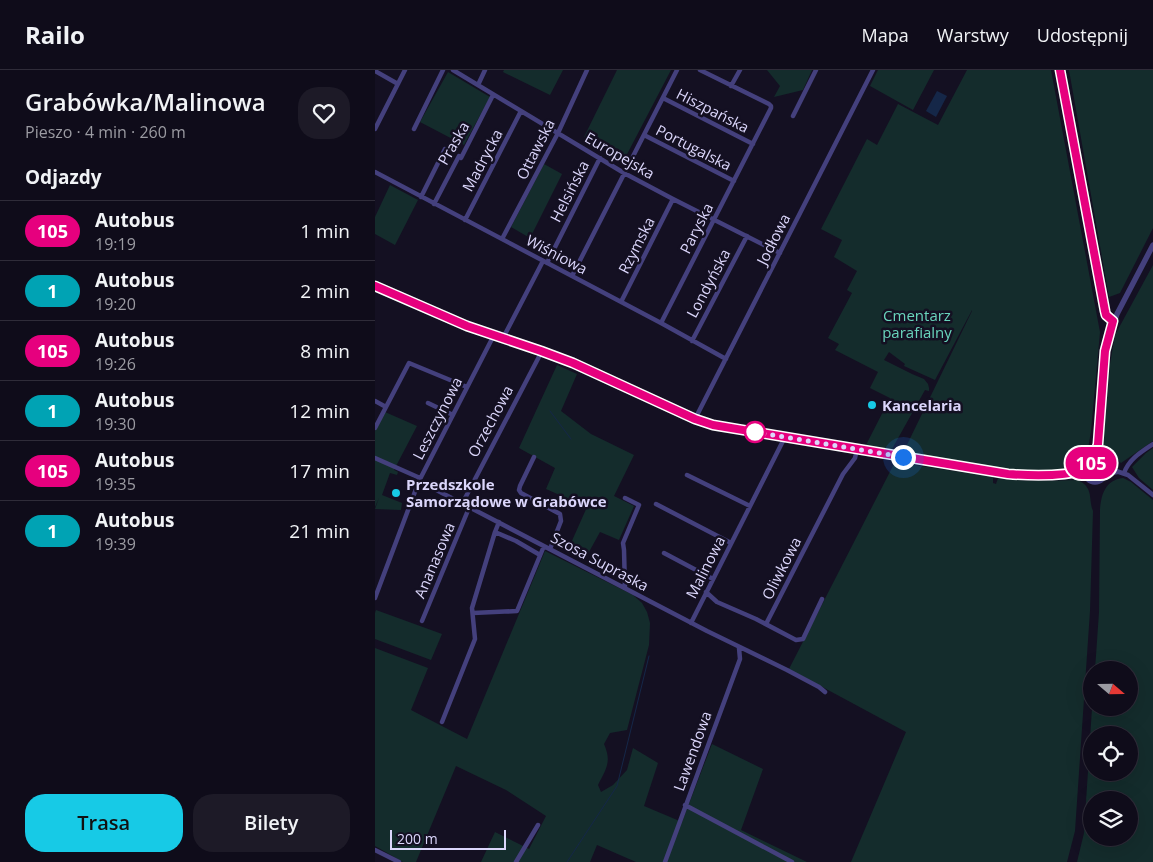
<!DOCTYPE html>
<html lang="pl">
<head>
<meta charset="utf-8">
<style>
	:root { --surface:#0f0c1a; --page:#1d1a27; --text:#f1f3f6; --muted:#9b9ba2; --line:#2f2c39; --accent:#17cae6 }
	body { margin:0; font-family:"Open Sans",sans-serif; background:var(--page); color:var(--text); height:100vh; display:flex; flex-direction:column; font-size:19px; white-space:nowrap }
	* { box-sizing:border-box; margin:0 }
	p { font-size:16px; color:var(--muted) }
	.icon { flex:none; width:28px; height:28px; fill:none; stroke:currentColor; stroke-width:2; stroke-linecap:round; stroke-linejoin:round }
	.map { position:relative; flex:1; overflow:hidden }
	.sheet { display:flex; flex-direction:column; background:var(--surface); width:375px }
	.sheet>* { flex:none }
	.badge { padding:0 10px; border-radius:16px; font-size:18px; line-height:32px }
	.needle { width:32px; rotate:110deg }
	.controls { position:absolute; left:708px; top:591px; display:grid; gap:10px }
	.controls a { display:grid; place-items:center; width:55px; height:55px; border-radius:50%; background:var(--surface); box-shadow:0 5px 20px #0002,0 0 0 1px var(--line); font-size:25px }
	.scale { position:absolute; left:15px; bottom:12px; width:116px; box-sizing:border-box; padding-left:5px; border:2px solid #dbd6fb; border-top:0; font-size:14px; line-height:18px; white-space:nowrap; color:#dbd6fb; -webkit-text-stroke:4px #141022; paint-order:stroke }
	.you { position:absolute; width:25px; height:25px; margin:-12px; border:4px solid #fff; border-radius:50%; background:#1a73e8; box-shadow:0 0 0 8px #1a73e833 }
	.map>.badge { position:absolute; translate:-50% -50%; box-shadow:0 0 0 2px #fff }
	h2 { padding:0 25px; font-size:19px; line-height:45px }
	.round { display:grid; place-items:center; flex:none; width:52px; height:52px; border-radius:20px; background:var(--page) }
	.head { display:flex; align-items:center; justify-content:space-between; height:85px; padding:0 25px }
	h1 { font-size:24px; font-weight:600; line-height:38px }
	.primary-button { display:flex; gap:10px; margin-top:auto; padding:10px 25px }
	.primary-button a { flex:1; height:58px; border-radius:20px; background:var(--accent); color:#111; font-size:20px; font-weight:600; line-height:58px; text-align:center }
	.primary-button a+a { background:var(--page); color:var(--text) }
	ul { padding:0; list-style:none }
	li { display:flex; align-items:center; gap:15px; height:60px; padding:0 25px; border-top:1px solid var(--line) }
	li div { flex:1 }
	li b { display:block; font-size:19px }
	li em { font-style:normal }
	li .badge { min-width:55px; font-weight:700; text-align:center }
	header { display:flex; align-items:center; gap:30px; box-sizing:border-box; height:70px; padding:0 25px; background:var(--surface); border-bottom:1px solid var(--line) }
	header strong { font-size:24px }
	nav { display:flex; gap:28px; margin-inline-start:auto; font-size:18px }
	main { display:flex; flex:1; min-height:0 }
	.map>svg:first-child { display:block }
</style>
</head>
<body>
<header>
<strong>Railo</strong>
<nav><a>Mapa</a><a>Warstwy</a><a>Udostępnij</a></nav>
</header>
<main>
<section class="sheet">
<div class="head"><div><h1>Grabówka/Malinowa</h1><p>Pieszo · 4 min · 260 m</p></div><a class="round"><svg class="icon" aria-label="heart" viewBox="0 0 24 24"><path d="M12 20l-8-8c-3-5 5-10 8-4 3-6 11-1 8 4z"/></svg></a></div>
<h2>Odjazdy</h2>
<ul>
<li><span class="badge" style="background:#e6007e;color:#fff">105</span><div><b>Autobus</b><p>19:19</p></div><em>1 min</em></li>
<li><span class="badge" style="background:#00a3b4;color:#fff">1</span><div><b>Autobus</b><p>19:20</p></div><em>2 min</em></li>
<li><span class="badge" style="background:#e6007e;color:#fff">105</span><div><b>Autobus</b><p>19:26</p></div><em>8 min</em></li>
<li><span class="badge" style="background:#00a3b4;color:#fff">1</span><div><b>Autobus</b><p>19:30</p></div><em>12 min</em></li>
<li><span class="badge" style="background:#e6007e;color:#fff">105</span><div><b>Autobus</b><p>19:35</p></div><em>17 min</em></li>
<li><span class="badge" style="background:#00a3b4;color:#fff">1</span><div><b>Autobus</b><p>19:39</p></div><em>21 min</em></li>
</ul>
<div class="primary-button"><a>Trasa</a><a>Bilety</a></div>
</section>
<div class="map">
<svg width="778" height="792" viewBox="0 0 778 792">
	<rect width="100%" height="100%" fill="#141022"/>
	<!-- green -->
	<path fill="#142c2c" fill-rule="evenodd" d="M129,0h59l-13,25 -47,-23z
		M242,0h54l-47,90 -40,-23z
		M392,0h45l-9,20 -29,7 6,-11z
		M503,0h56l-21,40 -43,-24z
		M592,0h84l49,262 -9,99 -4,24 -16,14 -36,3 -35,-3 -98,-14 70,-144v-1l-37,70 -31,-14 1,-2 -16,-12 -5,8 28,14 12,5 4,5 1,4v3l-4,-1 -33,59 -26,-4 24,-47 -20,-10 8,-16 -43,-22 4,-6 -11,-6 24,-45 -5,-3 10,-19 -23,-14 8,-17 -21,-11 46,-90 10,6 21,-41 40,21z
		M694,0h84v158l-33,65 -11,4z
		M73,2l42,25 -26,48 -44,-23z
		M169,94l18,10 -32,64 -19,-11z
		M15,115l28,15 -23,45 -20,-11v-17z
		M778,195v176l-32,22 -18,-17 7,-82 5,-29z
		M182,295l20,9 -16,37 30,23 43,21 -20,41 20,10 -15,34 -19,-8 -16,29 -17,-9 20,-45 -41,-18 9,-21 -36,-20z
		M10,342l32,14 -23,44 4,2 -1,3 -7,-2 -8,22 20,8 -1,7 -26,-1 4,-11 -4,9v-76z
		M778,378v42l-14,-12 -7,-11 14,-14z
		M521,390l12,4 85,13v6l3,1 2,-6c27,4 53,3 80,2 16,8 10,18 15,31l-3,100 -15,220 -8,31h-216l55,-130 -117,-63z
		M748,408l8,4 22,18v362h-76l7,-29 8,-125h37v-38h-34l4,-58 1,-102c1,-15 5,-30 23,-32zM716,665h38v37h-38zM716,730h38v38h-38z
		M170,481l88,44 9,8 5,9 3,11 -1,22 -22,85 -17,3 -6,11c8,18 2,25 -6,41l3,7 12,-7 14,-15 6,-22 25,15 -14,43 38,16 30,-78 51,25 -22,61 66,32h-171l-39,-17 -7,17h-109l14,-30 34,17 17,-33 -40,-26 -50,-24 -40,96h-13l-28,-16v-198l53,20 -17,42 56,29z
		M1,540l66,24 -11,26 -56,-21v-26z"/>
	<!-- water -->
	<path fill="#152748" d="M562,21l10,5 -11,21 -10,-6z"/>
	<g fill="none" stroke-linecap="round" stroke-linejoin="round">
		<!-- stream -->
		<path stroke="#152748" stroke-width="1" d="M175,341l21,28
			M192,792l50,-76 32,-130"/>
		<!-- minor -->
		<path stroke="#44407d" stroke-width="4.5" d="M78,0l171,103 49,26 107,54
			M0,1l23,13
			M103,15l7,-15
			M356,16l9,-16
			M288,28l90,46
			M418,46l23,-46
			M0,59l30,-59
			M39,59l29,-59
			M269,65l90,46
			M0,102l286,151 65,36
			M46,127l24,-48
			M59,134l25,-48 2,2 32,-63
			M90,150l56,-109
			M127,169l56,-106 29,-63
			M172,193l53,-105
			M197,206l105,-206
			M246,232l52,-103
			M286,253l110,-215v-2l-2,-2 -69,-34
			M128,268l40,-77
			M317,271l55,-105
			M0,331l11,6
			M53,333l25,12
			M320,349l178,-349
			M0,358l34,-65 58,24
			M159,387l-14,29 -1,4 2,3 39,21 1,7 -11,28
			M0,388l45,20
			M729,399l9,1 15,5 25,20
			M749,403c5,-14 17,-21 29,-29
			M312,405l63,31
			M729,406l3,-2 10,-2
			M44,411l288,150 80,39 32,17 6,5
			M87,434l80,-153
			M281,434l75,39
			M124,452l-4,10 21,9 24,14
			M289,483l49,26
			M250,518l-1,-38 -1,-7 16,-38 -14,-7
			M331,522l11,10 39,17 40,21 7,-1 19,-40
			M0,528l44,-117 75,-146
			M98,543l44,-2 27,-65
			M47,551l47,-113
			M316,553l94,-186
			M391,554l77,-150 12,-16 2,-9
			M67,652l33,-83 -3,-31 23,-76
			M310,735l107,57
			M0,780l24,12
			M141,792l22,-37
			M290,792l75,-203 -1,-11"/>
		<!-- tertiary -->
		<path stroke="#44407d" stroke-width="5.5" d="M685,0l44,241 2,4 8,6
			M0,216l92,40 75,25 31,12 122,56 18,6 283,47 24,3 15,1 34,-2 16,2
			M710 402a10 10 0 1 1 20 0a10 10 0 1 1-20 0Z
			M724,393l-2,-15 6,-79 5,-28 9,-27 36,-69"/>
	</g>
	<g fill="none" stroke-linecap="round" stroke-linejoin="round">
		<!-- line casing -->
		<g stroke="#fff" stroke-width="11">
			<path id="line" d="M0,216l92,40 74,25 32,12 122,56 18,6 295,49c25,2 53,3 77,-4l3,-5 5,-3 5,-18 7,-93 8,-30 -7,-6 -1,-4 -45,-241"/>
		</g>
		<!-- line -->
		<use href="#line" stroke="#e6007e" stroke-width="8"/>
		<!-- walk -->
		<path stroke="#dbd6fb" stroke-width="5" stroke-dasharray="0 9" d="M380,362l148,25"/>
	</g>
	<!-- markers -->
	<g fill="#17cae6" stroke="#141022" stroke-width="2">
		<circle cx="497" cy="335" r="5"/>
		<circle cx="21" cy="423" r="5"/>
	</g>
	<circle fill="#fff" stroke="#e6007e" stroke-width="2.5" cx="380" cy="362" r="10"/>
	<g text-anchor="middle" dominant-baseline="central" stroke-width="5" stroke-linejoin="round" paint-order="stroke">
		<!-- street labels -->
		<g font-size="15" fill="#dbd6fb" stroke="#141022">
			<text transform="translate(338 40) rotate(27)">Hiszpańska</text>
			<text transform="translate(78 73) rotate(-60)">Praska</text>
			<text transform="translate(319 77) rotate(27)">Portugalska</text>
			<text transform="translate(160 79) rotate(-63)">Ottawska</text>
			<text transform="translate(245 85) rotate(30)">Europejska</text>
			<text transform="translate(107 90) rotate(-62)">Madrycka</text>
			<text transform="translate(194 121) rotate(-63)">Helsińska</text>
			<text transform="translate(321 158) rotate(-63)">Paryska</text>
			<text transform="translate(398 169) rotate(-63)">Jodłowa</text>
			<text transform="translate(261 175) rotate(-63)">Rzymska</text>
			<text transform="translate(182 184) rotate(28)">Wiśniowa</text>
			<text transform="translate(333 213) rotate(-62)">Londyńska</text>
			<text transform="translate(62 348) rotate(-63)">Leszczynowa</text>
			<text transform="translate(115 351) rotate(-62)">Orzechowa</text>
			<text transform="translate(59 490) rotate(-67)">Ananasowa</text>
			<text transform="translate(225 491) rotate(28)">Szosa Supraska</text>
			<text transform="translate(330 497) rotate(-63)">Malinowa</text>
			<text transform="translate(406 498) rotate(-63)">Oliwkowa</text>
			<text transform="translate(317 681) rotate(-70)">Lawendowa</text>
		</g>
		<!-- park labels -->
		<g font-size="15" fill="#69d4bc" stroke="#141022">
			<text x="542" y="245">Cmentarz<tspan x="542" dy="17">parafialny</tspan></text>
		</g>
		<!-- poi labels -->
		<g font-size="15" font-weight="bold" fill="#dbd6fb" stroke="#141022" text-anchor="start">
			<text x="507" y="335">Kancelaria</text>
			<text x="31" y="414">Przedszkole<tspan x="31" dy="17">Samorządowe w Grabówce</tspan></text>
		</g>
	</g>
</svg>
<div class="controls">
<a><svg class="needle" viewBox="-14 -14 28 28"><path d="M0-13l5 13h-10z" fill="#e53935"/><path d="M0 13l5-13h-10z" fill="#9b9ba2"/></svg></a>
<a><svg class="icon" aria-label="locate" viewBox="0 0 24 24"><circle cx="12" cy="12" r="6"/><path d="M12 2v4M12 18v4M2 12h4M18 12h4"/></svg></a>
<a><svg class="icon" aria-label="layers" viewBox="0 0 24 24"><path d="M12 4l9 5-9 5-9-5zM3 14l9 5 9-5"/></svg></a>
</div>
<div class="scale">200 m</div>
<div class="you" style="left:528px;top:387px"></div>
<b class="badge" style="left:716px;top:393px;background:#e6007e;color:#fff">105</b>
</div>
</main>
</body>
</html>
